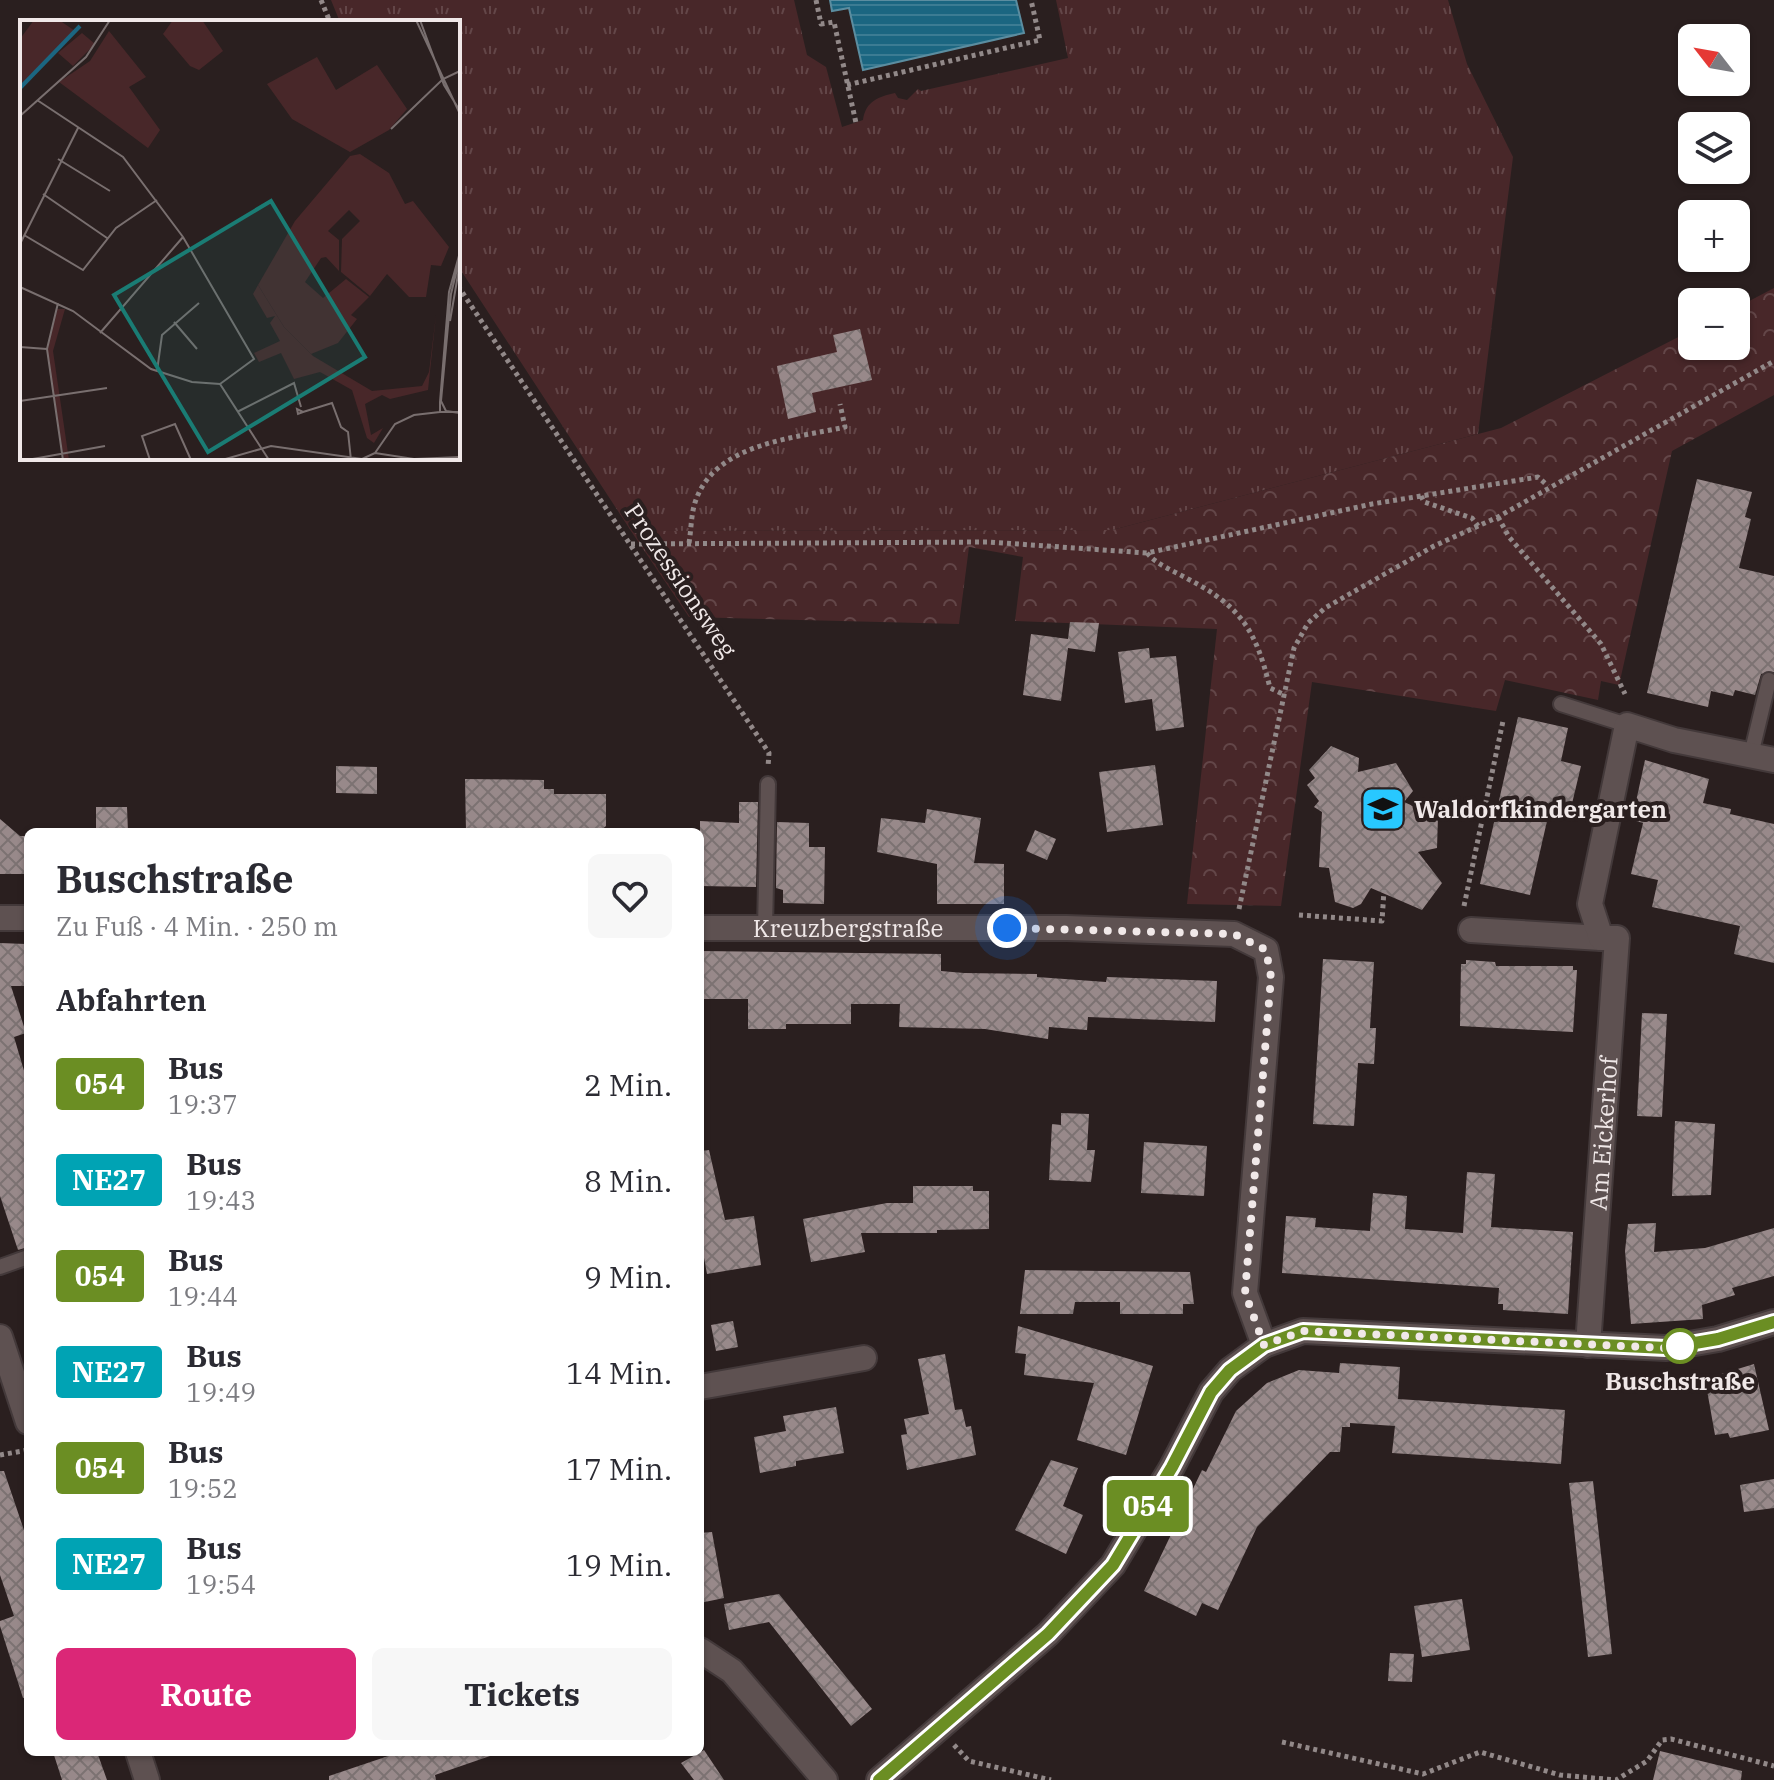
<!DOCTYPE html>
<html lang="de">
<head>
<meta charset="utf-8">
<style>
	:root { --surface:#fff; --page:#f7f7f7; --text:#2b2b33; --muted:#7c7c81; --accent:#db2777 }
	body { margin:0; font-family:"IBM Plex Serif",serif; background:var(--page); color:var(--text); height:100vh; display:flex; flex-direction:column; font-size:30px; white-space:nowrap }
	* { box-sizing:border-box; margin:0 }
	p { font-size:26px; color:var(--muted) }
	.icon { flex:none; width:44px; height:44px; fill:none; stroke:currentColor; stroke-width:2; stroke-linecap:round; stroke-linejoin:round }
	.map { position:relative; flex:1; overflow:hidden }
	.panel { position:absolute; left:24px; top:828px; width:680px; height:928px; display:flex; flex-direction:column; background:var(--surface); border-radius:12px; box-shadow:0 2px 6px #0004 }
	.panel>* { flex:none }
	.badge { padding:0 16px; border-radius:6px; font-size:28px; line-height:52px }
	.needle { width:52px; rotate:301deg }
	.buttons { position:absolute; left:1678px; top:24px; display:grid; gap:16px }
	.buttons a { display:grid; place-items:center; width:72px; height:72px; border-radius:12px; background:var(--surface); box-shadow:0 2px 6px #0004; font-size:40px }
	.you { position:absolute; width:40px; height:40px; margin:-20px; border:6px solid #fff; border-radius:50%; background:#1a73e8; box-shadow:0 0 0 12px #1a73e833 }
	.map>.badge { position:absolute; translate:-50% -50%; box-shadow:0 0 0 4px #fff }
	h2 { padding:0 32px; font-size:30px; line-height:72px }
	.round { display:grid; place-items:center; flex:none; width:84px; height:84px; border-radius:12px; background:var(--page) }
	.overview { display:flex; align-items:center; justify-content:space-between; height:136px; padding:0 32px }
	h1 { font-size:38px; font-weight:700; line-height:60px }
	.action { display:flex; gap:16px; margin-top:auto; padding:16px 32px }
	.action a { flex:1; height:92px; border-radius:12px; background:var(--accent); color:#fff; font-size:32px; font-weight:700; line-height:92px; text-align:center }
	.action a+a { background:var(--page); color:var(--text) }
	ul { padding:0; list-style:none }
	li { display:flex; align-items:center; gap:24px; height:96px; padding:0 32px }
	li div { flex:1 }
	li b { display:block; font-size:30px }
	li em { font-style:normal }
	li .badge { min-width:88px; font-weight:700; text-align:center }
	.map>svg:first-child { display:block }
</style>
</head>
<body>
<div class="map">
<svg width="1774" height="1780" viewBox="0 0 1774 1780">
	<defs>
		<pattern id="grass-tufts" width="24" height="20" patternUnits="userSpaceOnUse" patternTransform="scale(2)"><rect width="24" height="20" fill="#482729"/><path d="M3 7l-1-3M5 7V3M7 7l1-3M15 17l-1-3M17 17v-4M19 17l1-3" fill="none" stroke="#634648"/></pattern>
		<pattern id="park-crowns" width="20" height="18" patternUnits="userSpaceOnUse" patternTransform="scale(2)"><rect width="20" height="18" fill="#482729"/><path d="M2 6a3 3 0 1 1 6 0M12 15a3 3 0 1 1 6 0" fill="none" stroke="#634648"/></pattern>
		<pattern id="water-rules" width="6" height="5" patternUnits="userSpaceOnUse" patternTransform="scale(2)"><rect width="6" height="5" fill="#1b6681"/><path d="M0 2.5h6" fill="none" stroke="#3c7c93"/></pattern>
		<pattern id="building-cross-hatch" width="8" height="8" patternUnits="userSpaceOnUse" patternTransform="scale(2)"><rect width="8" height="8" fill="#98898a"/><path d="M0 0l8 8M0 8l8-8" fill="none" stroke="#7c7272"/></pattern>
	</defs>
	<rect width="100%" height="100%" fill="#2a1f1f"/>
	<!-- grass -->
	<path fill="url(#grass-tufts)" d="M331,0h463l13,55 19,12 16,60 21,-7c3,-19 15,-23 32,-27l3,5 9,2 11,-11 3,2 147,-33 -12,-58h392l19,64 46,93 -35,277 -366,96 -481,1 -173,-265v-244h-118z"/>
	<!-- park -->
	<path fill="url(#park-crowns)" d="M1774,288v107l-102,56 -53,234 -18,-4 -3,19 -93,-20 -9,31 -184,-29 -31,224 -94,-2 30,-275 -202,-8 8,-64 -54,-10 -10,77 -270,-7 -58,-86 481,-1 389,-102 191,-98v16h44v-38z"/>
	<!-- water -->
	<path fill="url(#water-rules)" stroke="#5b8da0" stroke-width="2" d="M830,0h186l8,33 -161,37 -14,-62 -17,3z"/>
	<!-- building -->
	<path fill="url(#building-cross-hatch)" d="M860,329l12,51 -60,13 4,19 -28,7 -11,-53 60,-14 -4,-17z
		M1697,479l55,13 -7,25 6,2 -12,49 35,8v96l-13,2 -6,21 -20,-5 -2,6 -22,-5 -3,16 -61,-14z
		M1070,622l29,1 -4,29 -27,-4 -7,53 -38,-6 8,-61 37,5z
		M1149,648l1,10 26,-2 8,71 -28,4 -4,-32 -27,4 -7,-51z
		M1518,717l50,11 -7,33 20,5 -11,46 -20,-4 -20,87 -50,-11z
		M1331,746l28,12 -1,14 38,-9 17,28 -9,11 34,15 -1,31 -19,4 24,31 -20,27 -51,-22 -10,16 -8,4 -18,-6 -6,-34 -10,-1 3,-55 -8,-5 5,-6 -12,-16 8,-7 -6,-8z
		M1645,760l64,19 -6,24 28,6 -1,5 44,10v139l-40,-9 6,-28 -88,-19 6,-27 -27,-6 12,-51 -11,-3z
		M1155,765l8,60 -56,7 -8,-60z
		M336,766l41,1v27l-41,-1z
		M465,779l79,1v9h10v5h52v32l-7,6h-133z
		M739,802h19l-2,85 -56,-1v-65l39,2z
		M96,807h31l1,25h-32z
		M927,809l54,9 -7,45 30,1v40h-67v-40l-60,-12 4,-34 44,5z
		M0,819l20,17h8v38h-28z
		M777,822l32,1v24h16l-1,57 -41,-1v-13l-7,-2z
		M1035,830l21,9 -9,21 -21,-9z
		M0,943l26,1v42h-15l15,47 -12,4 14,47v163l-10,3 -18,-54z
		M700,951l241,3v17l23,2 73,1v3l69,5 1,-5 110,4 -2,41 -127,-5 -1,13 -38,-3 -1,12 -63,-10 -86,-2 1,-23h-49v20h-65v5h-38v-30h-48z
		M1323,959l51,3 -4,66h6l-2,36 -16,-1 -4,63 -41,-2z
		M1466,960l29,2 1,4h77v4h4l-4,62 -113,-6 1,-62h5z
		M1642,1013l25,1 -5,103 -25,-1z
		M1061,1113l28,1 -2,36h8l-4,32 -42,-2 3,-56 9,1z
		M1675,1121l40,3 -4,71 -39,1z
		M1144,1142l63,4 -3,50 -63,-3z
		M709,1150l16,70 29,-4 7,49 -54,9 -7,-38v-85z
		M1467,1172l28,2 -4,53 82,5 -5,82 -65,-4v-6h-5l1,-16 -217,-15 4,-57 30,2 -1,9 55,4 3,-38 34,3 -2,33 58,4z
		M913,1186h60v5h16v38l-52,1v3h-76l4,19 -54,10 -8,-43 84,-16h26z
		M1656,1223l-2,29 51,-4 69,-20v48l-42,12 3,7 -33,10 1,14 -72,5 -6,-73 3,-27z
		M1025,1270l165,2 4,32h-11v10h-63v-12h-45l-2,12h-53z
		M733,1321l5,26 -22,4 -5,-26z
		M1018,1326l135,40 -27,89 -49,-15 17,-57 -70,-8 2,-21 -11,-1z
		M945,1354l10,56 7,-1 4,18 5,-1 5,29 -69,15 -6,-35 6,-1 -3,-15 25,-5 -11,-55z
		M1340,1363l60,4 -2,32 167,11 -4,54 -169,-11 3,-27 -45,-3v4h-8l-2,25h-10l-73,75 -39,83 -16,-7 -6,13 -52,-25 58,-121 4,2 30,-61 31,-28 32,-13 40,3z
		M1754,1364l15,66 -39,8 -2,-5 -13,2 -10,-56z
		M836,1407l8,46 -48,8v5l-36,7 -6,-36 32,-6 -3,-15z
		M1051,1460l27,8 -15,38 20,9 -17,39 -51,-24z
		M0,1471h4l24,71v155l-5,1 -23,-72v-5l14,-5 -14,-41z
		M1774,1479v29l-30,4 -4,-27z
		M1593,1481l19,173 -24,3 -19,-174z
		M712,1532l12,66 -24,5v-70z
		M779,1594l93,115 -21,17 -82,-104 -40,8 -5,-26z
		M1462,1599l8,51 -48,7 -8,-51z
		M1390,1653l24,1 -2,28 -24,-1z
		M704,1750l20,30h-30l-13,-17z
		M1660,1751l82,20 -1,9h-88z
		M53,1752h44l10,28h-45z
		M400,1752h90v4l-55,19 1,5h-107v-4z"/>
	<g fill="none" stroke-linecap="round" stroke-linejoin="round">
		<!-- lane casing -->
		<g stroke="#43393a" stroke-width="18">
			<path id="lane" d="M1561,704l66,21
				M1751,755l18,-75
				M765,929l3,-145
				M0,1267l28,-10"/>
		</g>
		<!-- street casing -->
		<g stroke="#43393a" stroke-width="28">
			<g id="street">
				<path d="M0,918h28"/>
				<path id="s1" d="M700,928h367l167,6 32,16 5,27 -26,316 19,52"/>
				<path d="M1471,930l130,8"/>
				<path d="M0,1337l28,85"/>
				<path id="s2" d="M1588,1345l29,-407h-16l-11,-34 37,-179 47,15 100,20"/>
				<path d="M700,1387l164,-29"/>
				<path d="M700,1650l32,21 93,109"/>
				<path d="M138,1752l9,28"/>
				<path d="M879,1780l169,-146 65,-69 59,-98 39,-75 19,-22 34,-25 39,-14 363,17 52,-9 56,-17"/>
			</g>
		</g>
		<!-- path -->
		<path stroke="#928989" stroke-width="5" stroke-dasharray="4 4" stroke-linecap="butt" d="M321,0l9,22
			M816,0l5,24 13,-2 22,101
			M847,85l193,-45 -9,-40
			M458,286l311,467 -1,14
			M1421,496l3,6 48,16 6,8
			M1498,517l11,20 92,107 24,50
			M689,543c2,-12 2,-25 5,-37 17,-63 98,-67 151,-79l-5,-23
			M631,544l358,-2 158,11 225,-49 166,-27 10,9
			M1147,553c10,12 27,18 41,26 54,28 68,52 82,109l15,7
			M1464,906l39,-185
			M1239,909l55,-261 14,-25 17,-15 109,-62 64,-29 276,-156
			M1299,915l83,6 2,-31
			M0,1455l28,-5
			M1282,1742l141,32 57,-22 80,23 56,5 31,-19 15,-21 9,-1 103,27
			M954,1745l15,16 82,19"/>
		<!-- lane -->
		<use href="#lane" stroke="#5e5151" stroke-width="14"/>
		<!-- street -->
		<use href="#street" stroke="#5e5151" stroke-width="24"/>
	</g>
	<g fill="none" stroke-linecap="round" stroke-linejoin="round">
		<!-- line casing -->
		<g stroke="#fff" stroke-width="18">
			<path id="line" d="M879,1780l169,-146 65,-69 59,-98 39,-75 19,-22 34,-25 39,-14 363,17 52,-9 56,-17"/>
		</g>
		<!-- line -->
		<use href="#line" stroke="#6b8e23" stroke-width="12"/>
		<!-- walk -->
		<path stroke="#f0e8e8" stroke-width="8" stroke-dasharray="0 14.4" d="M1007,928l227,6 32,16 5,27 -26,316 19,52 39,-14 363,17 17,-3 -3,1"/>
	</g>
	<!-- icons -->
	<defs>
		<g id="school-square" transform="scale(2.3)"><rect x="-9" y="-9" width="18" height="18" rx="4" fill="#28c8ff" stroke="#2a1f1f"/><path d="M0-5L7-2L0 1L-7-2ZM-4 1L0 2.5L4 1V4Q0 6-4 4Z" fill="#111"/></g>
	</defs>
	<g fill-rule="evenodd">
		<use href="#school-square" x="1383" y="809"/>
	</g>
	<!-- markers -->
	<circle fill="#fff" stroke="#6b8e23" stroke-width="4" cx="1680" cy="1346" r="16"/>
	<g text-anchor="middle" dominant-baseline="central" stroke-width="8" stroke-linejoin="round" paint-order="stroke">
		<!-- street labels -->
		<g font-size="24" fill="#f0e8e8" stroke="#2a1f1f">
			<text transform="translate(681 580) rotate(56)">Prozessionsweg</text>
			<text stroke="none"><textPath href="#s1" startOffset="148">Kreuzbergstraße</textPath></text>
			<text stroke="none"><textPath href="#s2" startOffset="212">Am Eickerhof</textPath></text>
		</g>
		<!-- poi labels -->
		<g font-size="24" font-weight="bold" fill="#f0e8e8" stroke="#2a1f1f" text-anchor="start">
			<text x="1414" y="809">Waldorfkindergarten</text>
		</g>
		<!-- stop labels -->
		<g font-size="24" font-weight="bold" fill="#f0e8e8" stroke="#2a1f1f">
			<text x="1680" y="1381">Buschstraße</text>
		</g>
	</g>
	<!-- overview -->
	<g transform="translate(20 20)">
		<rect width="440" height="440" fill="#2a1f1f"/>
		<path d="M62,13l13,11 -22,22 -15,-13zM340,134l29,19 16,31 8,-3 36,46 -8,19 -10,-1 -5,32h-17l-22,-23 -17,22 -29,-24 1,-33 18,-18 -11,-11 -21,21 11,9v31l-13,-14 -5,1 -16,24 18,16 23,-19 23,18 -18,18 6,4 -19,24 -27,11 -27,-27 -26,-42 37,-64 55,-65zM37,289h8l-12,42 16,109h-5l-17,-108z" fill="#482729"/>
		<path d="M153,0h29l21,31 -24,19 -9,-4 -27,-32zM238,265l26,42 29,29 59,35 50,-5 7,-14 7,-57 -8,75 -38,9 -8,-4 -17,9 6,31 12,-7 -9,15 -7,-5 -15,-48 -32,-18 -26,7 -13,-26 -22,9 -5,-9 26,-12 -10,-18 5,-7 -8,2 -14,-24z" fill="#482729"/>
		<path d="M14,0h25l16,11 -55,56v-48zM89,11l37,46 -17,10 31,43 -12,18 -89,-66 31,-21z" fill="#482729"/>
		<path d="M297,37l19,33 41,-25 30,44 -18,21 -39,22 -58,-33 -25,-35z" fill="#482729"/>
		<path fill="none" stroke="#1b6681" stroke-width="4" d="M0,68l60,-62"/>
		<path fill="none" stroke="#796f6f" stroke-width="2" d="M396,0l44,94M400,0l24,65 16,26M17,80l86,57 60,80 71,122 -34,25M0,96l66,-59 24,-37M371,109l52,-50 17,-8M38,139l52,32M23,174l64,44M4,215l59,35 33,-42 41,-28M0,224l58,-116M440,232l-11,40 -9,110v10h20M440,237l-9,37 -10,107 5,10 14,2M0,267l53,24 78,58 41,13 28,2 49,76M38,283l-11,46 16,111M430,301l10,-58M154,302l23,27M80,313l83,-96M0,327l27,2M137,351l5,-36 37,-32M0,381l87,-13M217,392l57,-29 7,24M283,392l-6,-3 1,5 5,-2 29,-9 9,24 7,5 3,28M355,433l39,6 46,-2M355,433l20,-29 19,-9 26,-3M7,440l78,-14M130,440l-8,-24 33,-12 16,36M202,440l49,-14 91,13 13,-6"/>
		<path fill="#1a7c74" fill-opacity="0.15" stroke="#1a7c74" stroke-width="4" d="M251,181l94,156 -157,95 -94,-157z"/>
		<rect width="440" height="440" fill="none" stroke="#f0e8e8" stroke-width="4"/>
	</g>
</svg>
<div class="buttons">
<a><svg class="needle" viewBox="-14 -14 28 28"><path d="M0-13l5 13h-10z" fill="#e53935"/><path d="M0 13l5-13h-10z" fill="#7c7c81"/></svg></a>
<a><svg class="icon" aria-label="layers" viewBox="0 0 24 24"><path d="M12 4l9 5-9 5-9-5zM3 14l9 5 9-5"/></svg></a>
<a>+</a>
<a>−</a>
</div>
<div class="you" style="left:1007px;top:928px"></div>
<b class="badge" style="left:1148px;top:1506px;background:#6b8e23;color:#fff">054</b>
<section class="panel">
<div class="overview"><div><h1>Buschstraße</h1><p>Zu Fuß · 4 Min. · 250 m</p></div><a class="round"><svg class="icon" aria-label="heart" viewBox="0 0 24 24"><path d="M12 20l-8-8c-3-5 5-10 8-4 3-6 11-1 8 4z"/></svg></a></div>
<h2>Abfahrten</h2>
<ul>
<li><span class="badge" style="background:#6b8e23;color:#fff">054</span><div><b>Bus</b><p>19:37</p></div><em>2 Min.</em></li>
<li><span class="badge" style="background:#00a3b4;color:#fff">NE27</span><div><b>Bus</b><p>19:43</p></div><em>8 Min.</em></li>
<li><span class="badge" style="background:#6b8e23;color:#fff">054</span><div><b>Bus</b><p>19:44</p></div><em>9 Min.</em></li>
<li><span class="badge" style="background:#00a3b4;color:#fff">NE27</span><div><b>Bus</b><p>19:49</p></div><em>14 Min.</em></li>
<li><span class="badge" style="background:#6b8e23;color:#fff">054</span><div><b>Bus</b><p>19:52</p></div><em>17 Min.</em></li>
<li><span class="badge" style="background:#00a3b4;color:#fff">NE27</span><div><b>Bus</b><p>19:54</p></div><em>19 Min.</em></li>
</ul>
<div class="action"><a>Route</a><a>Tickets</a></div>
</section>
</div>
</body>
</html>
